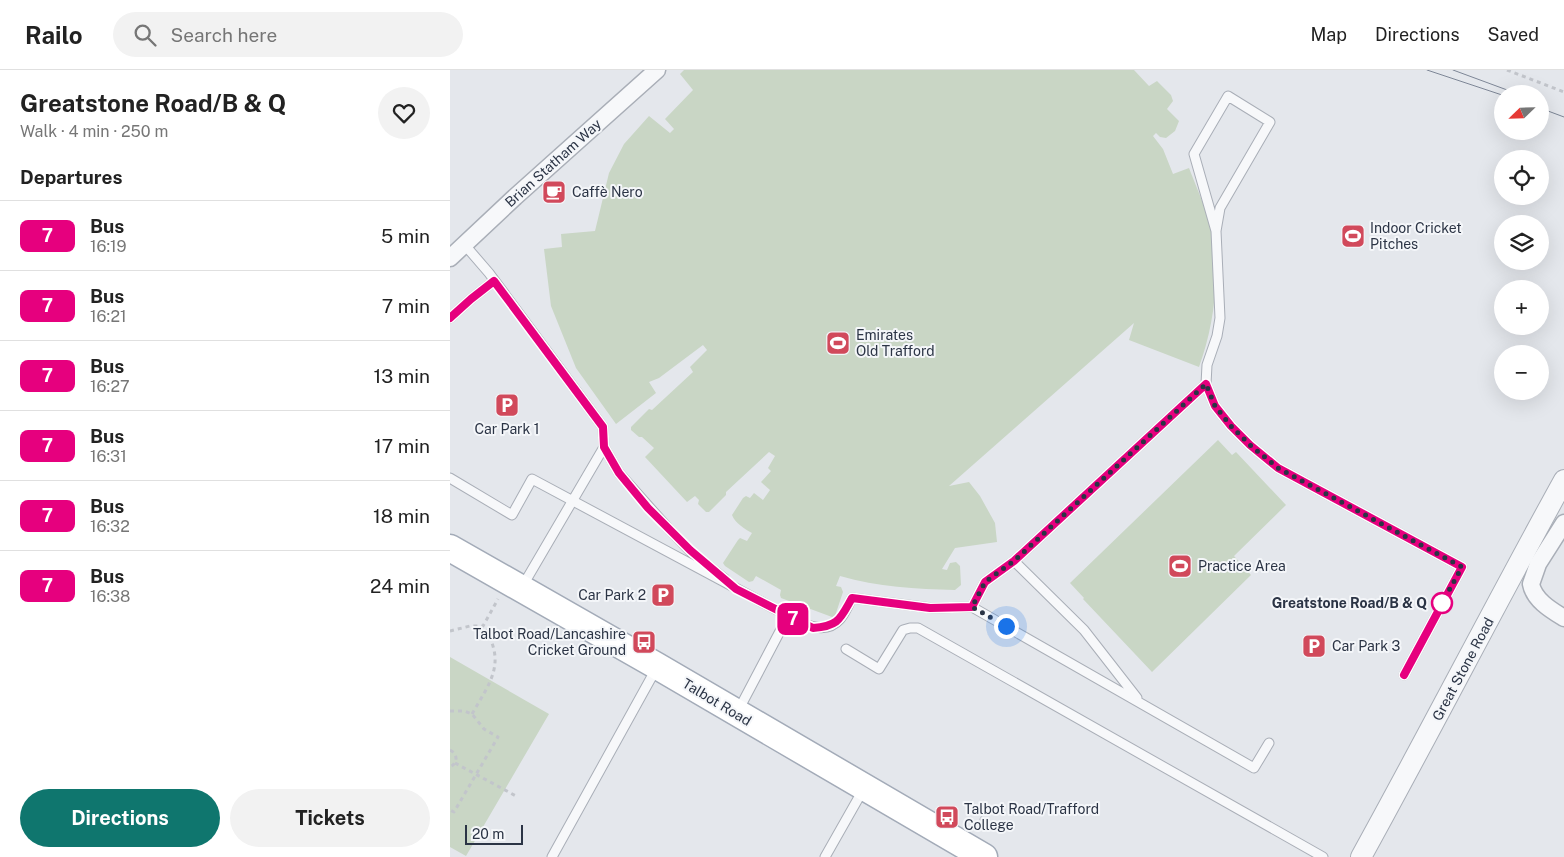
<!DOCTYPE html>
<html lang="en">
<head>
<meta charset="utf-8">
<style>
	:root { --surface:#fff; --page:#f2f2f2; --text:#222; --muted:#767676; --line:#e0e0e0; --accent:#0f766e }
	body { margin:0; font-family:"Public Sans",sans-serif; background:var(--page); color:var(--text); height:100vh; display:flex; flex-direction:column; font-size:19px; white-space:nowrap }
	* { box-sizing:border-box; margin:0 }
	p { font-size:16px; color:var(--muted) }
	.icon { flex:none; width:28px; height:28px; fill:none; stroke:currentColor; stroke-width:2; stroke-linecap:round; stroke-linejoin:round }
	.map { position:relative; flex:1; overflow:hidden }
	.drawer { display:flex; flex-direction:column; background:var(--surface); width:450px }
	.drawer>* { flex:none }
	.badge { padding:0 10px; border-radius:8px; font-size:18px; line-height:32px }
	.needle { width:32px; rotate:247deg }
	.tools { position:absolute; left:1044px; top:15px; display:grid; gap:10px }
	.tools a { display:grid; place-items:center; width:55px; height:55px; border-radius:50%; background:var(--surface); box-shadow:0 5px 20px #0002; font-size:25px }
	.scale { position:absolute; left:15px; bottom:12px; width:58px; box-sizing:border-box; padding-left:5px; border:2px solid #2b3445; border-top:0; font-size:14px; line-height:18px; white-space:nowrap; color:#2b3445; -webkit-text-stroke:4px #f4f6f9; paint-order:stroke }
	.you { position:absolute; width:25px; height:25px; margin:-12px; border:4px solid #fff; border-radius:50%; background:#1a73e8; box-shadow:0 0 0 8px #1a73e833 }
	.map>.badge { position:absolute; translate:-50% -50%; box-shadow:0 0 0 2px #fff }
	h2 { padding:0 20px; font-size:19px; line-height:45px }
	.round { display:grid; place-items:center; flex:none; width:52px; height:52px; border-radius:26px; background:var(--page) }
	.overview { display:flex; align-items:center; justify-content:space-between; height:85px; padding:0 20px }
	h1 { font-size:24px; font-weight:700; line-height:38px }
	.button { display:flex; gap:10px; margin-top:auto; padding:10px 20px }
	.button a { flex:1; height:58px; border-radius:30px; background:var(--accent); color:#fff; font-size:20px; font-weight:700; line-height:58px; text-align:center }
	.button a+a { background:var(--page); color:var(--text) }
	ul { padding:0; list-style:none }
	li { display:flex; align-items:center; gap:15px; height:70px; padding:0 20px; border-top:1px solid var(--line) }
	li div { flex:1 }
	li b { display:block; font-size:19px }
	li em { font-style:normal }
	li .badge { min-width:55px; font-weight:700; text-align:center }
	header { display:flex; align-items:center; gap:30px; box-sizing:border-box; height:70px; padding:0 25px; background:var(--surface); border-bottom:1px solid var(--line) }
	header strong { font-size:24px }
	nav { display:flex; gap:28px; margin-inline-start:auto; font-size:18px }
	.search { width:350px; height:45px; background:var(--page); display:flex; align-items:center; gap:12px; box-sizing:border-box; padding:0 18px; border-radius:28px; color:var(--muted); font-size:19px }
	main { display:flex; flex:1; min-height:0 }
	.map>svg:first-child { display:block }
</style>
</head>
<body>
<header>
<strong>Railo</strong>
<div class="search"><svg class="icon" aria-label="search" viewBox="0 0 24 24"><circle cx="10" cy="10" r="6"/><path d="M15 15l6 6"/></svg>Search here</div>
<nav><a>Map</a><a>Directions</a><a>Saved</a></nav>
</header>
<main>
<section class="drawer">
<div class="overview"><div><h1>Greatstone Road/B &amp; Q</h1><p>Walk · 4 min · 250 m</p></div><a class="round"><svg class="icon" aria-label="heart" viewBox="0 0 24 24"><path d="M12 20l-8-8c-3-5 5-10 8-4 3-6 11-1 8 4z"/></svg></a></div>
<h2>Departures</h2>
<ul>
<li><span class="badge" style="background:#e6007e;color:#fff">7</span><div><b>Bus</b><p>16:19</p></div><em>5 min</em></li>
<li><span class="badge" style="background:#e6007e;color:#fff">7</span><div><b>Bus</b><p>16:21</p></div><em>7 min</em></li>
<li><span class="badge" style="background:#e6007e;color:#fff">7</span><div><b>Bus</b><p>16:27</p></div><em>13 min</em></li>
<li><span class="badge" style="background:#e6007e;color:#fff">7</span><div><b>Bus</b><p>16:31</p></div><em>17 min</em></li>
<li><span class="badge" style="background:#e6007e;color:#fff">7</span><div><b>Bus</b><p>16:32</p></div><em>18 min</em></li>
<li><span class="badge" style="background:#e6007e;color:#fff">7</span><div><b>Bus</b><p>16:38</p></div><em>24 min</em></li>
</ul>
<div class="button"><a>Directions</a><a>Tickets</a></div>
</section>
<div class="map">
<svg width="1114" height="787" viewBox="0 0 1114 787">
	<rect width="100%" height="100%" fill="#e4e7ec"/>
	<!-- green -->
	<path fill="#c9d6c5" d="M234,0h450l15,16 8,-5 14,14 2,6 -6,8 12,12 -4,10 -9,7 -6,-1 -4,-4 -3,3 10,13 10,25 16,-6c6,16 13,31 18,47 15,50 9,105 -8,152l-70,-27 5,-17 -185,163 20,-4 11,14 15,27 2,19 -42,6 -13,21 5,1 3,-7 6,-1 4,4 1,19 -6,5c-39,-1 -77,-3 -115,-14l-4,10 5,1 2,5 -8,24 -3,1 -51,-19 -1,-3 1,-5 -25,-14 -3,5 -4,1 -24,-16 -2,-3 15,-23 2,-2 7,3 5,-8c-7,-4 -17,-10 -20,-18l11,-17 3,-2 4,2 4,-5 9,7 7,-10 -9,-8 10,-11 -3,-3 7,-12 -6,-4 -43,40v3l-17,17h-3l-8,-8 1,-4 -4,-4 -8,6 -42,-45 9,-9 -12,-11h-3l-8,-7v-3l18,-18 3,1 41,-38 -3,-5 17,-17 -4,-5 -44,33 -10,4 7,11 -40,31 -40,-56 -25,-62 -7,-57 18,-2 -1,-13 34,-3 14,-58 15,-29 25,-28 21,17 4,-4 -9,-10 28,-29 -13,-16z
		M768,370l14,15 4,-3 50,53 -52,51 17,19 -99,97 -69,-73 1,-1 -14,-15z
		M0,587l99,57 -83,142 -16,-9z"/>
	<g fill="none" stroke-linecap="round" stroke-linejoin="round">
		<!-- service casing -->
		<g stroke="#a9aeb7" stroke-width="11">
			<path id="service" d="M766,161l-22,-77 34,-58 42,26 -50,86 -4,23 4,87 -3,18 -10,29 -1,19 9,22 16,20 19,19 28,23 184,99 -58,108
				M14,174l25,29 114,154 1,20 15,26 49,55 22,23 35,28
				M0,248l21,-19 23,-18
				M0,408l62,37 20,-36 256,137c16,8 37,20 52,3 5,-5 8,-14 12,-21l79,10 41,-1 13,-25 29,-21 192,-177
				M564,491l70,69 53,68
				M72,517l82,-140
				M522,537l282,161 15,-25
				M396,579l33,20 24,-39 7,-2h8l405,229
				M288,641l50,-95
				M102,787l104,-188
				M375,787l38,-67"/>
		</g>
		<!-- minor casing -->
		<g stroke="#a9aeb7" stroke-width="19">
			<path id="minor" d="M0,188l65,-61 142,-127
				M1114,453l-26,41 -7,20c3,16 20,26 33,34"/>
		</g>
		<!-- tertiary casing -->
		<g stroke="#a9aeb7" stroke-width="22">
			<path id="tertiary" d="M911,787c69,-125 134,-252 203,-377"/>
		</g>
		<!-- primary casing -->
		<g stroke="#a3abb8" stroke-width="29">
			<path id="primary" d="M0,478l207,118 327,191"/>
		</g>
		<!-- path -->
		<path stroke="#c2c5cb" stroke-width="3" stroke-dasharray="4 4" stroke-linecap="butt" d="M1057,0l57,22
			M0,561l20,-5h13l15,-27
			M0,641h14l8,3 12,15 14,8 -44,75 -4,-2
			M22,644c19,-33 35,-52 11,-88
			M0,680c8,4 8,13 0,17
			M5,693l61,33
			M526,757l12,-19"/>
		<!-- service -->
		<use href="#service" stroke="#f7f8fa" stroke-width="9"/>
		<!-- minor -->
		<use href="#minor" stroke="#f7f8fa" stroke-width="16"/>
		<!-- tertiary -->
		<use href="#tertiary" stroke="#f7f8fa" stroke-width="20"/>
		<!-- primary -->
		<use href="#primary" stroke="#fff" stroke-width="26"/>
		<!-- tram -->
		<path stroke="#7d8696" stroke-width="1" d="M977,0l75,25
			M1003,0l65,24
			M1090,38l24,9"/>
	</g>
	<g fill="none" stroke-linecap="round" stroke-linejoin="round">
		<!-- line casing -->
		<g stroke="#fff" stroke-width="11">
			<path id="line" d="M0,248l21,-19 23,-18 109,146 1,20 15,26 29,35 42,42 46,39 77,39c26,-2 27,-9 39,-30l78,10 42,-1 13,-25 29,-21 192,-177 9,22 16,20 19,19 28,23 184,99 -58,108"/>
		</g>
		<!-- line -->
		<use href="#line" stroke="#e6007e" stroke-width="8"/>
		<!-- walk -->
		<path stroke="#2b3445" stroke-width="5" stroke-dasharray="0 9" d="M556,556l-34,-19 13,-25 29,-21 192,-177 9,22 16,20 19,19 28,23 184,99 -20,36"/>
	</g>
	<!-- icons -->
	<defs>
		<g id="cafe-square" transform="scale(1.25)"><rect x="-9" y="-9" width="18" height="18" rx="4" fill="#d1495b" stroke="#f4f6f9"/><path d="M-5.5-4.5H6V0H3Q3 3.5 0 3.5H-2.5Q-5.5 3.5-5.5 0ZM3-3.2v2h1.7v-2ZM-6 4.5H4V6H-6Z" fill="#fff"/></g>
		<g id="stadium-square" transform="scale(1.25)"><rect x="-9" y="-9" width="18" height="18" rx="4" fill="#d1495b" stroke="#f4f6f9"/><path d="M0-5a6.5 5 0 1 0 0 10a6.5 5 0 1 0 0-10ZM-3.5-1.8h7v3.6h-7Z" fill="#fff"/></g>
		<g id="parking-square" transform="scale(1.25)"><rect x="-9" y="-9" width="18" height="18" rx="4" fill="#d1495b" stroke="#f4f6f9"/><path d="M-3.5-5.5H1a3.5 3.5 0 0 1 0 7H-1V5.5H-3.5ZM-1-3.4V-.6H.8a1.4 1.4 0 0 0 0-2.8Z" fill="#fff"/></g>
		<g id="bus-square" transform="scale(1.25)"><rect x="-9" y="-9" width="18" height="18" rx="4" fill="#d1495b" stroke="#f4f6f9"/><path d="M-5-6H5V4H4V6H2V4H-2V6H-4V4H-5ZM-3.5-4V0h7V-4ZM-3.5 1.2v1.5H-2V1.2ZM2 1.2v1.5H3.5V1.2Z" fill="#fff"/></g>
	</defs>
	<g fill-rule="evenodd">
		<use href="#cafe-square" x="104" y="122"/>
		<use href="#stadium-square" x="903" y="166"/>
		<use href="#stadium-square" x="388" y="273"/>
		<use href="#parking-square" x="57" y="335"/>
		<use href="#stadium-square" x="730" y="496"/>
		<use href="#parking-square" x="213" y="525"/>
		<use href="#bus-square" x="194" y="572"/>
		<use href="#parking-square" x="864" y="576"/>
		<use href="#bus-square" x="497" y="747"/>
	</g>
	<!-- markers -->
	<circle fill="#fff" stroke="#e6007e" stroke-width="2.5" cx="992" cy="533" r="10"/>
	<g text-anchor="middle" dominant-baseline="central" stroke-width="4" stroke-linejoin="round" paint-order="stroke">
		<!-- street labels -->
		<g font-size="14" fill="#2b3445" stroke="#f4f6f9">
			<text transform="translate(103 93) rotate(-42)">Brian Statham Way</text>
			<text transform="translate(1013 599) rotate(-62)">Great Stone Road</text>
			<text transform="translate(267 632) rotate(31)">Talbot Road</text>
		</g>
		<!-- poi labels -->
		<g font-size="14" fill="#2b3445" stroke="#f4f6f9" text-anchor="start">
			<text x="122" y="122">Caffè Nero</text>
			<text x="920" y="158">Indoor Cricket<tspan x="920" dy="16">Pitches</tspan></text>
			<text x="406" y="265">Emirates<tspan x="406" dy="16">Old Trafford</tspan></text>
			<text x="57" y="359" text-anchor="middle">Car Park 1</text>
			<text x="748" y="496">Practice Area</text>
			<text x="196" y="525" text-anchor="end">Car Park 2</text>
			<text x="176" y="564" text-anchor="end">Talbot Road/Lancashire<tspan x="176" dy="16">Cricket Ground</tspan></text>
			<text x="882" y="576">Car Park 3</text>
			<text x="514" y="739">Talbot Road/Trafford<tspan x="514" dy="16">College</tspan></text>
		</g>
		<!-- stop labels -->
		<g font-size="14" font-weight="bold" fill="#2b3445" stroke="#f4f6f9" text-anchor="end">
			<text x="977" y="533">Greatstone Road/B &amp; Q</text>
		</g>
	</g>
</svg>
<div class="tools">
<a><svg class="needle" viewBox="-14 -14 28 28"><path d="M0-13l5 13h-10z" fill="#e53935"/><path d="M0 13l5-13h-10z" fill="#767676"/></svg></a>
<a><svg class="icon" aria-label="locate" viewBox="0 0 24 24"><circle cx="12" cy="12" r="6"/><path d="M12 2v4M12 18v4M2 12h4M18 12h4"/></svg></a>
<a><svg class="icon" aria-label="layers" viewBox="0 0 24 24"><path d="M12 4l9 5-9 5-9-5zM3 14l9 5 9-5"/></svg></a>
<a>+</a>
<a>−</a>
</div>
<div class="scale">20 m</div>
<div class="you" style="left:556px;top:556px"></div>
<b class="badge" style="left:343px;top:549px;background:#e6007e;color:#fff">7</b>
</div>
</main>
</body>
</html>
